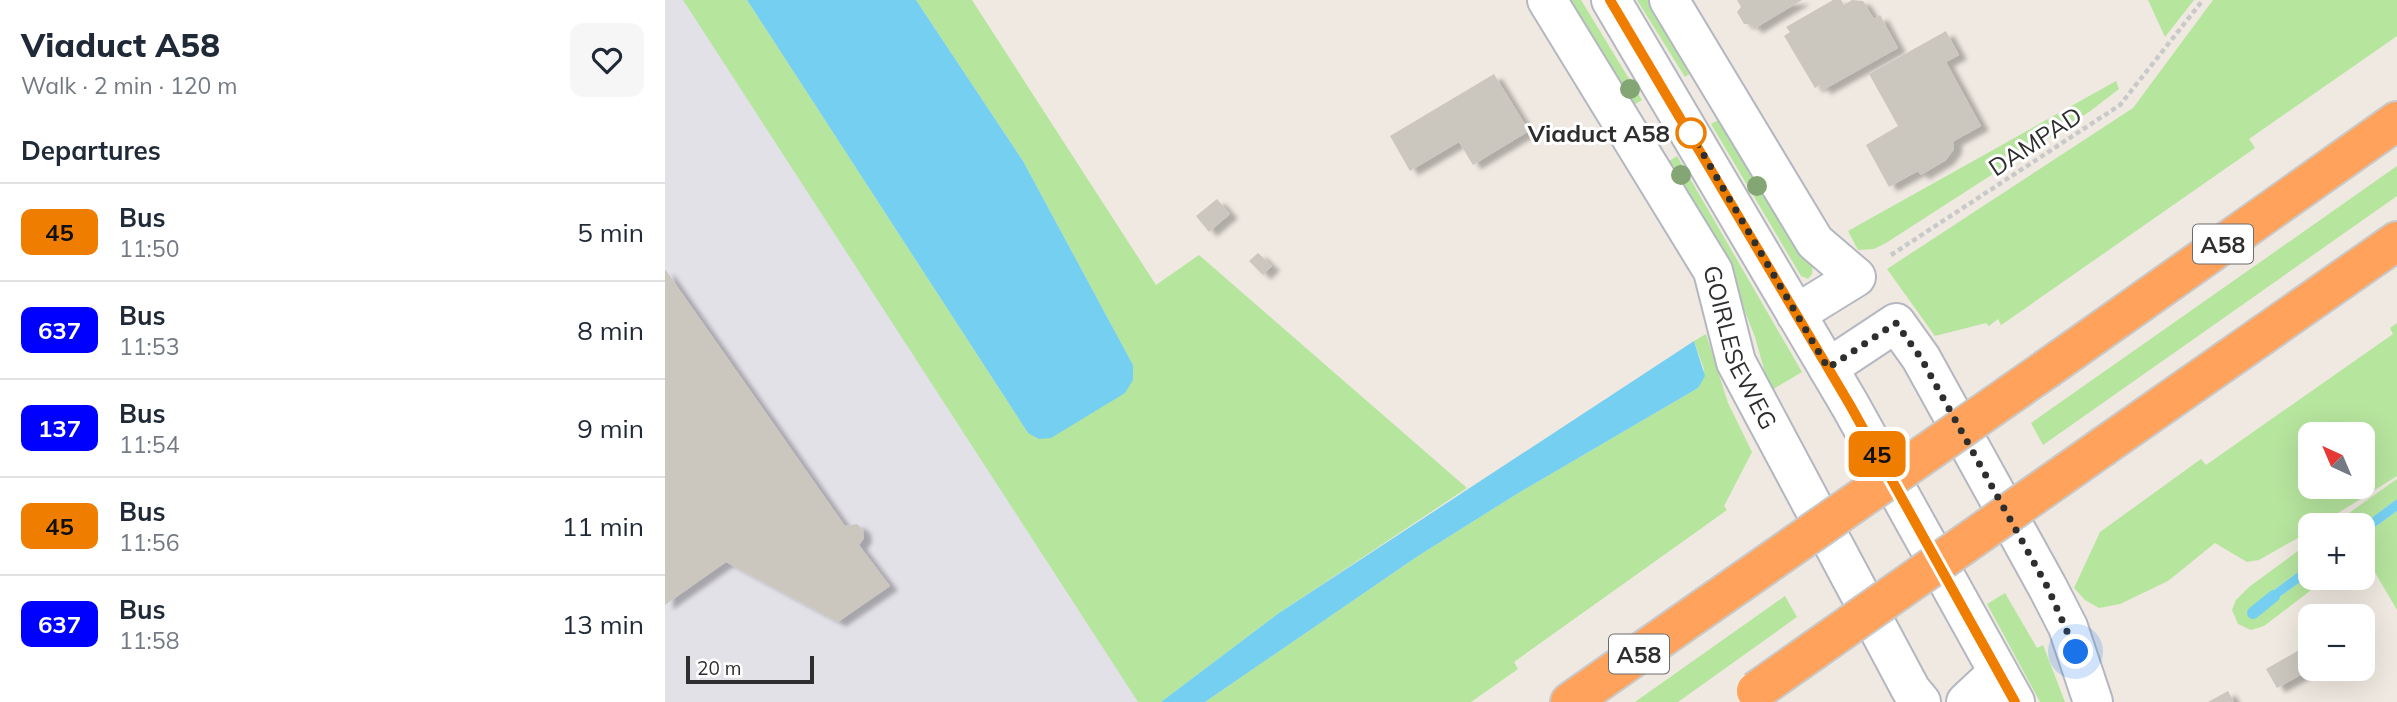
<!DOCTYPE html>
<html lang="en">
<head>
<meta charset="utf-8">
<style>
	:root { --surface:#fff; --page:#f6f6f7; --text:#1f2937; --muted:#747a83; --line:#e0e1e3 }
	body { margin:0; font-family:Mulish,sans-serif; background:var(--page); color:var(--text); height:100vh; display:flex; flex-direction:column; font-size:26px; white-space:nowrap }
	* { box-sizing:border-box; margin:0 }
	p { font-size:23px; color:var(--muted) }
	.icon { flex:none; width:38px; height:38px; fill:none; stroke:currentColor; stroke-width:2; stroke-linecap:round; stroke-linejoin:round }
	.map { position:relative; flex:1; overflow:hidden }
	.panel { display:flex; flex-direction:column; background:var(--surface); width:665px }
	.panel>* { flex:none }
	.badge { padding:0 14px; border-radius:10px; font-size:24px; line-height:46px }
	.needle { width:46px; rotate:316deg }
	.controls { position:absolute; left:1633px; top:422px; display:grid; gap:14px }
	.controls a { display:grid; place-items:center; width:77px; height:77px; border-radius:14px; background:var(--surface); box-shadow:0 7px 28px #0002; font-size:35px }
	.scale { position:absolute; left:21px; bottom:18px; width:128px; box-sizing:border-box; padding-left:7px; border:4px solid #2e2e2e; border-top:0; font-size:19px; line-height:24px; white-space:nowrap; color:#2e2e2e; -webkit-text-stroke:5px #fff; paint-order:stroke }
	.you { position:absolute; width:35px; height:35px; margin:-18px; border:5px solid #fff; border-radius:50%; background:#1a73e8; box-shadow:0 0 0 10px #1a73e833 }
	.map>.badge { position:absolute; translate:-50% -50%; box-shadow:0 0 0 4px #fff }
	h2 { padding:0 21px; font-size:26px; line-height:63px }
	.round { display:grid; place-items:center; flex:none; width:74px; height:74px; border-radius:14px; background:var(--page) }
	.summary { display:flex; align-items:center; justify-content:space-between; height:119px; padding:0 21px }
	h1 { font-size:33px; font-weight:800; line-height:52px }
	ul { padding:0; list-style:none }
	li { display:flex; align-items:center; gap:21px; height:98px; padding:0 21px; border-top:2px solid var(--line) }
	li div { flex:1 }
	li b { display:block; font-size:26px }
	li em { font-style:normal }
	li .badge { min-width:77px; font-weight:700; text-align:center }
	main { display:flex; flex:1; min-height:0 }
	.map>svg:first-child { display:block }
</style>
</head>
<body>
<main>
<section class="panel">
<div class="summary"><div><h1>Viaduct A58</h1><p>Walk · 2 min · 120 m</p></div><a class="round"><svg class="icon" aria-label="heart" viewBox="0 0 24 24"><path d="M12 20l-8-8c-3-5 5-10 8-4 3-6 11-1 8 4z"/></svg></a></div>
<h2>Departures</h2>
<ul>
<li><span class="badge" style="background:#ef7d00;color:#111">45</span><div><b>Bus</b><p>11:50</p></div><em>5 min</em></li>
<li><span class="badge" style="background:#00f;color:#fff">637</span><div><b>Bus</b><p>11:53</p></div><em>8 min</em></li>
<li><span class="badge" style="background:#00f;color:#fff">137</span><div><b>Bus</b><p>11:54</p></div><em>9 min</em></li>
<li><span class="badge" style="background:#ef7d00;color:#111">45</span><div><b>Bus</b><p>11:56</p></div><em>11 min</em></li>
<li><span class="badge" style="background:#00f;color:#fff">637</span><div><b>Bus</b><p>11:58</p></div><em>13 min</em></li>
</ul>
</section>
<div class="map">
<svg width="1732" height="702" viewBox="0 0 1732 702">
	<defs>
		<filter id="shadow"><feDropShadow dx="8" dy="4.5" stdDeviation="2" flood-color="#0004"/></filter>
	</defs>
	<rect width="100%" height="100%" fill="#efe9e1"/>
	<!-- industrial -->
	<path fill="#e3e1e8" d="M0,0h41l471,702h-512z"/>
	<!-- green -->
	<path fill="#b6e59e" fill-rule="evenodd" d="M18,0h64l281,433 105,-68 -110,-204 -107,-161h56l184,285 43,-30 268,233 -188,125 -118,89h-23z
		M899,0h17l61,100 -13,8z
		M972,0h21l41,67 -14,10z
		M1483,0h46l-29,37z
		M1548,0h184v36l-148,103 6,9 -271,189 17,-12 -3,-6 -9,7 -3,-3 -51,13 -48,-67 246,-161z
		M1451,81l3,8 -30,23 -203,131 -12,6 -16,1 -10,-19z
		M1064,114l84,147 -1,13 -4,5 -7,-3 -90,-152z
		M1012,156l125,216 -32,19 -15,-54 -18,-46 -74,-126z
		M1732,166v30l-354,249 -12,-22z
		M1732,323v153l-78,49h-9v6l-51,29 -12,2 -32,-19 -47,38 -48,23 -21,4 -14,-8 -11,-12 26,-56 101,-73 5,6 187,-131 -3,-6zM1698,434v52h-53v-52z
		M1041,334l22,69 24,49 -28,54 3,4 -213,152 4,7 -47,33h-266l213,-146 102,-64 178,-104 6,-19 -10,-28z
		M1732,479v20l-35,26h-30z
		M1732,511v99l-34,-58v-16z
		M1645,542v21l-48,36 5,7 43,-31v3h17l-63,48 -13,4 -13,-6 -6,-14 4,-10 13,-13z
		M1340,593l32,55 6,-3 22,57h-25l-53,-98z
		M1120,596l12,21 -119,85h-43z"/>
	<!-- water -->
	<path fill="#75cff0" d="M82,0h169l107,161 110,204v15l-8,13 -74,45 -12,1 -11,-6z
		M1029,341l11,35 -7,12 -178,104 -102,64 -213,146h-44l118,-89z
		M1732,499v12l-34,25 -1,-11z
		M1645,563v12l-43,31 -6,-1 1,-6z"/>
	<g fill="none" stroke-linecap="round" stroke-linejoin="round">
		<!-- stream -->
		<path stroke="#75cff0" stroke-width="12" d="M1588,613l21,-17"/>
	</g>
	<!-- building -->
	<path fill="#cbc7bf" filter="url(#shadow)" d="M1072,0h65l-48,29 -3,-5h-7l-7,-12 4,-5z
		M1168,0h8l3,5 8,-5 11,1 11,18 6,-4 18,33 -75,42 -3,-5 -5,3 -31,-52 6,-4 -4,-5z
		M1281,31l13,24 -13,7 35,64 -27,15v8l-8,11 -25,15 -3,-4 -29,16 -23,-42 32,-19 -29,-52z
		M829,74l35,57 -56,34 -14,-23 -49,29 -20,-35z
		M552,199l13,15 -21,18 -13,-16z
		M593,253l14,13 -9,9 -14,-14z
		M0,269l180,257 12,-2 6,6 1,8 -5,7 31,41 -52,36 -112,-60 -61,43z
		M1645,644v26l-33,18 -11,-19z
		M1563,691l6,11h-26z"/>
	<g fill="none" stroke-linecap="round" stroke-linejoin="round">
		<!-- minor casing -->
		<g stroke="#b4b7c1" stroke-width="42">
			<g id="minor">
				<path id="s1" d="M882,0l166,271 23,91 175,328 10,12"/>
				<path d="M1004,0l146,242 41,35 -60,37"/>
				<path d="M1163,368l68,-45 25,35 127,230 20,39 25,75"/>
				<path d="M1301,702l32,-30"/>
			</g>
		</g>
		<!-- tertiary casing -->
		<g stroke="#b4b7c1" stroke-width="42">
			<path id="tertiary" d="M946,0l239,405 165,297"/>
		</g>
		<!-- motorway casing -->
		<g stroke="#c9c9c9" stroke-width="42">
			<path id="motorway" d="M1383,368l349,-247
				M1439,446l293,-205
				M905,702l137,-96"/>
		</g>
		<!-- path -->
		<path stroke="#c9c9c9" stroke-width="4.5" stroke-dasharray="5 3.5" stroke-linecap="butt" d="M1226,255l229,-150 83,-105"/>
		<!-- minor -->
		<use href="#minor" stroke="#fff" stroke-width="38"/>
		<!-- tertiary -->
		<use href="#tertiary" stroke="#fff" stroke-width="38"/>
		<!-- motorway -->
		<use href="#motorway" stroke="#ffa35c" stroke-width="38"/>
		<!-- motorway-bridge casing -->
		<g stroke="#c9c9c9" stroke-width="42" stroke-linecap="butt">
			<path id="motorway-bridge" d="M1042,606l341,-238
				M1091,691l348,-245"/>
		</g>
		<!-- motorway-bridge -->
		<use href="#motorway-bridge" stroke="#ffa35c" stroke-width="38"/>
	</g>
	<!-- trees -->
	<g fill="#84a574">
		<circle cx="965" cy="89" r="10"/>
		<circle cx="1016" cy="175" r="10"/>
		<circle cx="1092" cy="186" r="10"/>
	</g>
	<g fill="none" stroke-linecap="round" stroke-linejoin="round">
		<!-- line casing -->
		<g stroke="#fff" stroke-width="16">
			<path id="line" d="M945,0l240,405 165,297"/>
		</g>
		<!-- line -->
		<use href="#line" stroke="#ef7d00" stroke-width="10"/>
		<!-- walk -->
		<path stroke="#2e2e2e" stroke-width="7" stroke-dasharray="0 12.6" d="M1026,133l-3,-5 140,240 68,-45 25,35 127,230 28,64"/>
	</g>
	<!-- markers -->
	<circle fill="#fff" stroke="#ef7d00" stroke-width="3.5" cx="1026" cy="133" r="14"/>
	<g text-anchor="middle" dominant-baseline="central" stroke-width="6" stroke-linejoin="round" paint-order="stroke">
		<!-- shield labels -->
		<g fill="#fff" stroke="#6d6d6d" stroke-width="2">
			<rect x="1528" y="224.5" width="60" height="39" rx="5"/>
			<rect x="944" y="634.5" width="60" height="39" rx="5"/>
		</g>
		<g font-size="23" font-weight="bold" fill="#2e2e2e">
			<text x="1558" y="244">A58</text>
			<text x="974" y="654">A58</text>
		</g>
		<!-- stop labels -->
		<g font-size="24" font-weight="bold" fill="#2e2e2e" stroke="#fff" text-anchor="end">
			<text x="1005" y="133">Viaduct A58</text>
		</g>
		<!-- street labels -->
		<g font-size="24" fill="#2e2e2e" stroke="#fff">
			<text transform="translate(1370 141) rotate(-33)">DAMPAD</text>
			<text stroke="none"><textPath href="#s1" startOffset="399">GOIRLESEWEG</textPath></text>
		</g>
	</g>
</svg>
<div class="controls">
<a><svg class="needle" viewBox="-14 -14 28 28"><path d="M0-13l5 13h-10z" fill="#e53935"/><path d="M0 13l5-13h-10z" fill="#747a83"/></svg></a>
<a>+</a>
<a>−</a>
</div>
<div class="scale">20 m</div>
<div class="you" style="left:1411px;top:652px"></div>
<b class="badge" style="left:1212px;top:454px;background:#ef7d00;color:#111">45</b>
</div>
</main>
</body>
</html>
